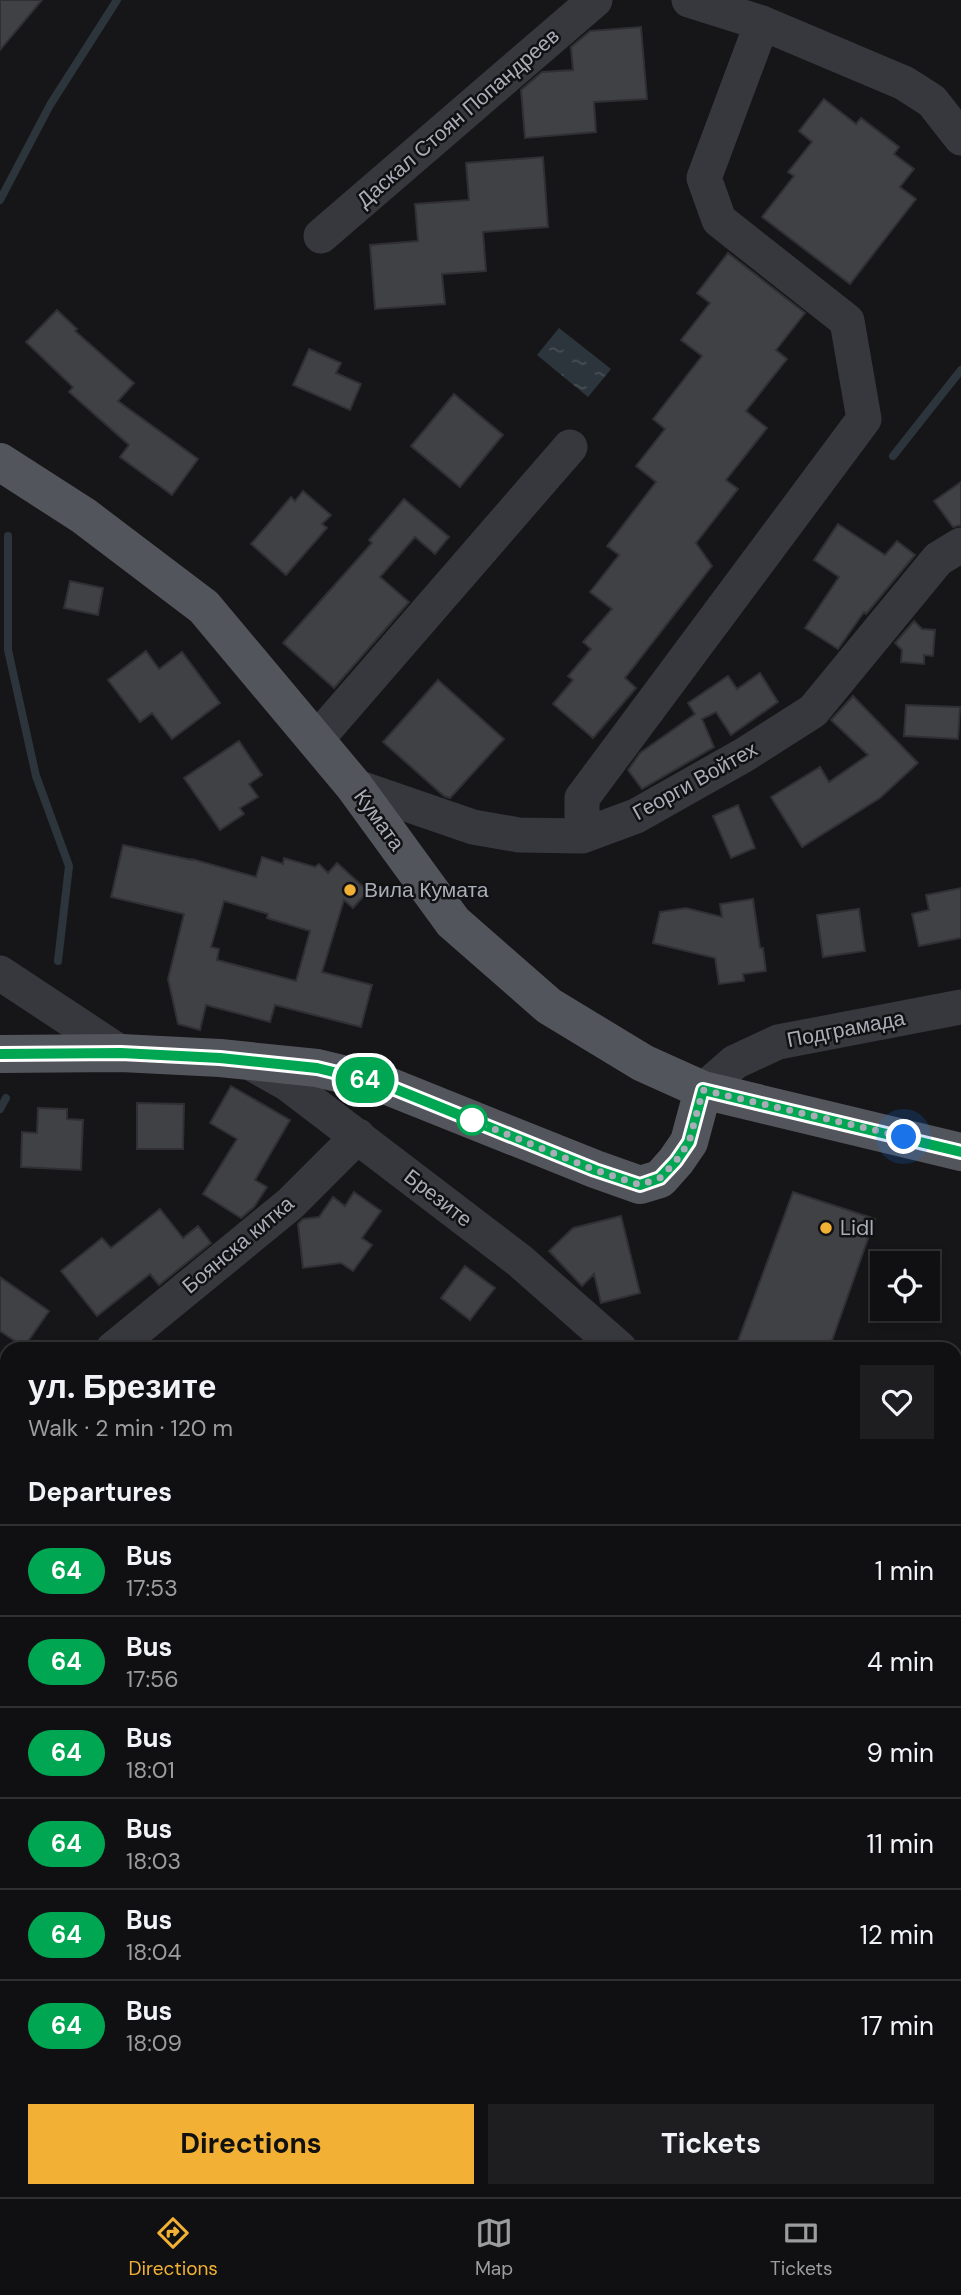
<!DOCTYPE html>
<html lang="en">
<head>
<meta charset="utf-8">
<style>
	:root { --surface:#101012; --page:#1e1e20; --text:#f1f3f6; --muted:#9c9d9f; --line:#303032; --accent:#f2b134 }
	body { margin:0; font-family:"DM Sans",sans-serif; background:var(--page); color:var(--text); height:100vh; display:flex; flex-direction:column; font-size:26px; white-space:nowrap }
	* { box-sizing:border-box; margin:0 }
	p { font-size:23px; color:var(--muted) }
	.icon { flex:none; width:38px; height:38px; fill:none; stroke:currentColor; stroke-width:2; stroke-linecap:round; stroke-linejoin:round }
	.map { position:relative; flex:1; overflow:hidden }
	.drawer { position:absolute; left:0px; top:1342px; width:962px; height:856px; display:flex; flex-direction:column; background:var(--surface); border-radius:21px 21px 0 0; box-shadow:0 4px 10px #0003,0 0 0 2px var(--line) }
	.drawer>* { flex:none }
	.badge { padding:0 14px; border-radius:23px; font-size:24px; line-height:46px }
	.controls { position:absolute; left:870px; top:1251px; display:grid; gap:14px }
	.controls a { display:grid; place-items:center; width:70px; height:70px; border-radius:0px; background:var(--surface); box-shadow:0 4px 10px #0003,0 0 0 2px var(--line); font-size:35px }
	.you { position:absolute; width:35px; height:35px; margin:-18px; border:5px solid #fff; border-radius:50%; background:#1a73e8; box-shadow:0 0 0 10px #1a73e833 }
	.map>.badge { position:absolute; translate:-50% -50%; box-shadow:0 0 0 4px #fff }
	h2 { padding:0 28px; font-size:26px; line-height:63px }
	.round { display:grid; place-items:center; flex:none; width:74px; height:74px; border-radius:0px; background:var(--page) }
	.head { display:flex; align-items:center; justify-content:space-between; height:119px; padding:0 28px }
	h1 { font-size:33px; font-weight:700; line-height:52px }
	.cta { display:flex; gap:14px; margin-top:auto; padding:14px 28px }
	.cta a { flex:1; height:80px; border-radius:0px; background:var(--accent); color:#111; font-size:28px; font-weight:700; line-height:80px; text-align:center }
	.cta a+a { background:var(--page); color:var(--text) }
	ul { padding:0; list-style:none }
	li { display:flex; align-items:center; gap:21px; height:91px; padding:0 28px; border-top:2px solid var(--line) }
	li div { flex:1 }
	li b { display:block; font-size:26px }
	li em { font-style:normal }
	li .badge { min-width:77px; font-weight:700; text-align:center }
	.menu { display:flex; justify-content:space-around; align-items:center; height:98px; border-top:2px solid var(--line); background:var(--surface); font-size:19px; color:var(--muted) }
	.menu a { display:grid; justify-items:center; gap:4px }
	.menu .active { color:var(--accent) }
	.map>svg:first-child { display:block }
</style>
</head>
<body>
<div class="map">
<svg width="961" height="2197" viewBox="0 0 961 2197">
	<defs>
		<pattern id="forest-firs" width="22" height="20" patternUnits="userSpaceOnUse" patternTransform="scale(1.75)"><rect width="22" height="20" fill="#1e261f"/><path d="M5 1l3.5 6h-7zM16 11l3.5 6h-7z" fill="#3c433d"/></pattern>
		<pattern id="water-ripples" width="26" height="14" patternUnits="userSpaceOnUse" patternTransform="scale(1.75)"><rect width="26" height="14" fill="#2c353c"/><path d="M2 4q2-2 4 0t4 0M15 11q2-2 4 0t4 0" fill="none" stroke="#485056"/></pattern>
	</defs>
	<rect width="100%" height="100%" fill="#161618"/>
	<!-- forest -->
	<path fill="url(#forest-firs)" d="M956,2134h5v63h-66l2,-6h59z"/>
	<!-- water -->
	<path fill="url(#water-ripples)" d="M559,328l52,41 -23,28 -51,-42z"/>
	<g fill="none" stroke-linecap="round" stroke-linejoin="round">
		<!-- stream -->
		<path stroke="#2c353c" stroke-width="8" d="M0,200l50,-95 67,-105
			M893,456l68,-86
			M8,536v114l28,126 33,90 -11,95
			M0,1109l6,-11"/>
	</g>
	<!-- building -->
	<path fill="#404145" stroke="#303034" stroke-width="2" fill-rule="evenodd" d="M0,0h42l-42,50z
		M641,27l6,72 -53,3 2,30 -71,6 -4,-48 21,-18 31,-2 -2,-23 19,-16z
		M824,99l32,25 5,-6 38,29 -5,7 20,15 -14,18 16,12 -66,85 -88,-67 32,-41 -6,-4 24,-30 -13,-11z
		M543,157l5,70 -65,5 3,39 -44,3 3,30 -70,5 -5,-64 48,-4 -3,-37 54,-4 -3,-37z
		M728,253l77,60 -29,37 11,9 -41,52 21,17 -41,52 12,9 -42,54 16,23 -87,112 11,10 -43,50 -40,-34 20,-24 -5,-4 23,-27 -8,-7 29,-33 -22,-17 29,-37 -12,-9 49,-64 -20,-16 29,-37 -12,-10 49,-63 -21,-16 29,-37 -13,-10z
		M57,310l20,19 -2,2 59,52 -16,18 80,58 -26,36 -52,-38 9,-12 -60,-53 4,-5 -47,-45z
		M309,349l32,14 -5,10 25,11 -11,26 -57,-25z
		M454,394l49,41 -43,52 -49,-41z
		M961,482v43l-8,2 -19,-26z
		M303,491l28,24 -9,9 5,4 -41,47 -35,-31 40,-47 4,4z
		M404,499l45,38 -14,17 -20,-17 -35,40 29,25 -75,86 -51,-45 89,-100 -3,-3z
		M838,524l47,31 12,-14 18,14 -49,59 -2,-2 -26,37 -33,-21 34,-51 -25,-17z
		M70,581l33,7 -5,27 -34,-7z
		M914,621l8,8 13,1 -2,26 -9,-1v9l-23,-2 1,-12 -7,-7z
		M146,651l13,18 23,-17 38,51 -48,36 -20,-26 -12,9 -32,-42z
		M760,673l18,29 -47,33 -15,-23 -14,7 12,28 -72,42 -14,-19 12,-17 55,-39 -7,-11 40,-27 9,13z
		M438,680l66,59 -54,59 -6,-2 -61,-54z
		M853,696l65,67 -38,35 -78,49 -31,-50 49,-30 9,15 39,-27 -37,-35z
		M906,705l54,2 -2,32 -54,-3z
		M239,741l23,34 -13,9 9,13 -18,11 4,6 -24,16 -36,-52z
		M738,805l17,43 -24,10 -18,-42z
		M123,845l69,15v-1l64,18 6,-20 21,7 1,-6 31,9 4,-3 9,9 9,-10 31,28 -15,17 -9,-8 -22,72 50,13 -11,42 -86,-22 -5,17 -64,-17 -6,25 -22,-6 -10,-45 16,-65 -73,-17zM224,901l44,13 -1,4 43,13 -14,50 -79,-21 2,-11 -8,-2z
		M961,888v50l-42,8 -7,-32 17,-4 -3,-15z
		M753,899l7,49h3l3,23 -23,3 1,7 -25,3 -4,-26 -62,-15 7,-31 26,-4 36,9 -2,-13z
		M859,909l6,42 -42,6 -6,-42z
		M231,1086l59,34 -35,60 12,7 -13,20 -13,11 -38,-24 34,-55 -27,-16z
		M137,1103l47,1 -1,45h-46z
		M38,1108l29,1v10l16,1 -2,50 -60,-3 1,-35 15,1z
		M354,1192l27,19 -19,27 10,7 -19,26 -12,-8 -38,5 -5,-44 5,-5 16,-2 14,-20 12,9z
		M793,1192l82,27 -46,130h-94z
		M160,1209l23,29 15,-12 13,17 -52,42 -9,-11 -53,42 -36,-45 41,-33 9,10z
		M621,1216l19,77 -39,10 -7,-29 -12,12 -33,-35 24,-23z
		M465,1266l30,22 -25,32 -29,-22z
		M0,1277l49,34 -25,36 -24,-16z"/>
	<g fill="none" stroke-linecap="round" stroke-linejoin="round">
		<!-- path -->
		<path stroke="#3d3f44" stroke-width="4.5" stroke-dasharray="3.5 5" stroke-linecap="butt" d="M587,2197l2,-6"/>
		<!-- minor -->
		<path stroke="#37383d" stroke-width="35" d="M689,0l73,23 142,60 28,18 29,37
			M321,236l274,-236
			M316,740l254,-293
			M354,786l119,41 46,8 63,1 54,-20 108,-61 69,-44 125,-152 23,-14
			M582,836v-38l282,-379 -17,-98 -128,-101 -15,-42 58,-155
			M0,973l121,80
			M247,1061l41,23 232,177 100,88
			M703,1090l32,-28 43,-20 183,-35
			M113,1349l177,-145 68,-68
			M0,1436l7,-5
			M956,1527l5,3
			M0,1694l7,-1
			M956,1872l5,2
			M0,2115l7,-2
			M956,2134h5
			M43,2191v6"/>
		<!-- major -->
		<path stroke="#53555c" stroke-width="38" d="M0,462l84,54 120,91 150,179 99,136 96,84 94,57 60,27 258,62
			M0,1054l121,-1 99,5 97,10 66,16 212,85 45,16 20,-6 16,-18 13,-19 14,-52"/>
	</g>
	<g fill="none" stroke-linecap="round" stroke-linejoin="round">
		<!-- line casing -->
		<g stroke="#fff" stroke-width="16">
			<path id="line" d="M0,1054l121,-1 99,5 97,10 66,16 212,86 45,15 20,-7 16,-17 13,-19 14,-52 258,62"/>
		</g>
		<!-- line -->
		<use href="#line" stroke="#00a651" stroke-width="10"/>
		<!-- walk -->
		<path stroke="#a8adb8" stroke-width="7" stroke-dasharray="0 12.6" d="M472,1120l123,50 45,15 20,-7 16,-17 13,-19 14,-52 201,47"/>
	</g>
	<!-- markers -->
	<g fill="#f2b134" stroke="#111113" stroke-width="2.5">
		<circle cx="350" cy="890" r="7"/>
		<circle cx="826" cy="1228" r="7"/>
	</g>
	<circle fill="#fff" stroke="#00a651" stroke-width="3.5" cx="472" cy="1120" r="14"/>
	<g text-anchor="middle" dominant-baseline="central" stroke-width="5" stroke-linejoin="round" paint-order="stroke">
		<!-- street labels -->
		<g font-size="21" fill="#a8adb8" stroke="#111113">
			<text transform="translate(458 118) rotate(-41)">Даскал Стоян Попандреев</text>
			<text transform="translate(695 781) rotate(-29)">Георги Войтех</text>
			<text transform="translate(379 820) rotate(54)">Кумата</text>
			<text transform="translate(846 1029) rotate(-11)">Подграмада</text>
			<text transform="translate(438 1198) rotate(38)">Брезите</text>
			<text transform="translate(238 1245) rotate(-40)">Боянска китка</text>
		</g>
		<!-- poi labels -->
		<g font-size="21" fill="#a8adb8" stroke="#111113" text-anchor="start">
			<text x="364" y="890">Вила Кумата</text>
			<text x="840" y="1228">Lidl</text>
		</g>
	</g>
</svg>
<div class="controls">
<a><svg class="icon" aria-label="locate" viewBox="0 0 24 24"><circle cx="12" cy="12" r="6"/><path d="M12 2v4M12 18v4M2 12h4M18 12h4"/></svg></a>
</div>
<div class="you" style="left:904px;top:1137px"></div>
<b class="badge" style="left:365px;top:1080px;background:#00a651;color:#fff">64</b>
<section class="drawer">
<div class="head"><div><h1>ул. Брезите</h1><p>Walk · 2 min · 120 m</p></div><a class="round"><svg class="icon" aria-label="heart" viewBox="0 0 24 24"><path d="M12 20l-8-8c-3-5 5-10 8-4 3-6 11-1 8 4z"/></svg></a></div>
<h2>Departures</h2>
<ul>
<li><span class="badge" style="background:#00a651;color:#fff">64</span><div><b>Bus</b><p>17:53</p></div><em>1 min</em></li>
<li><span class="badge" style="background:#00a651;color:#fff">64</span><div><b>Bus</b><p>17:56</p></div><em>4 min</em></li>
<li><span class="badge" style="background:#00a651;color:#fff">64</span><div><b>Bus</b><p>18:01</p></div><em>9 min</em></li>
<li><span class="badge" style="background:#00a651;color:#fff">64</span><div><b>Bus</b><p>18:03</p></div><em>11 min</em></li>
<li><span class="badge" style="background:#00a651;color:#fff">64</span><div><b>Bus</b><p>18:04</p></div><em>12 min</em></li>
<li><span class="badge" style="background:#00a651;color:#fff">64</span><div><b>Bus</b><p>18:09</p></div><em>17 min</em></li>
</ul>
<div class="cta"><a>Directions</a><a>Tickets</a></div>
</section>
</div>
<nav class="menu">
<a class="active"><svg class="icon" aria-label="directions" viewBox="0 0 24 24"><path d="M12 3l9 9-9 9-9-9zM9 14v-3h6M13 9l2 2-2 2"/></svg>Directions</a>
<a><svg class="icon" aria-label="map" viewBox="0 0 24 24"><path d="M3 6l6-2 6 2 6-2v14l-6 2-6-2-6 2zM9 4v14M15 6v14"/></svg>Map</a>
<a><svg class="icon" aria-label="tickets" viewBox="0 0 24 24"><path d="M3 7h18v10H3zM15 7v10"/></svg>Tickets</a>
</nav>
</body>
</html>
